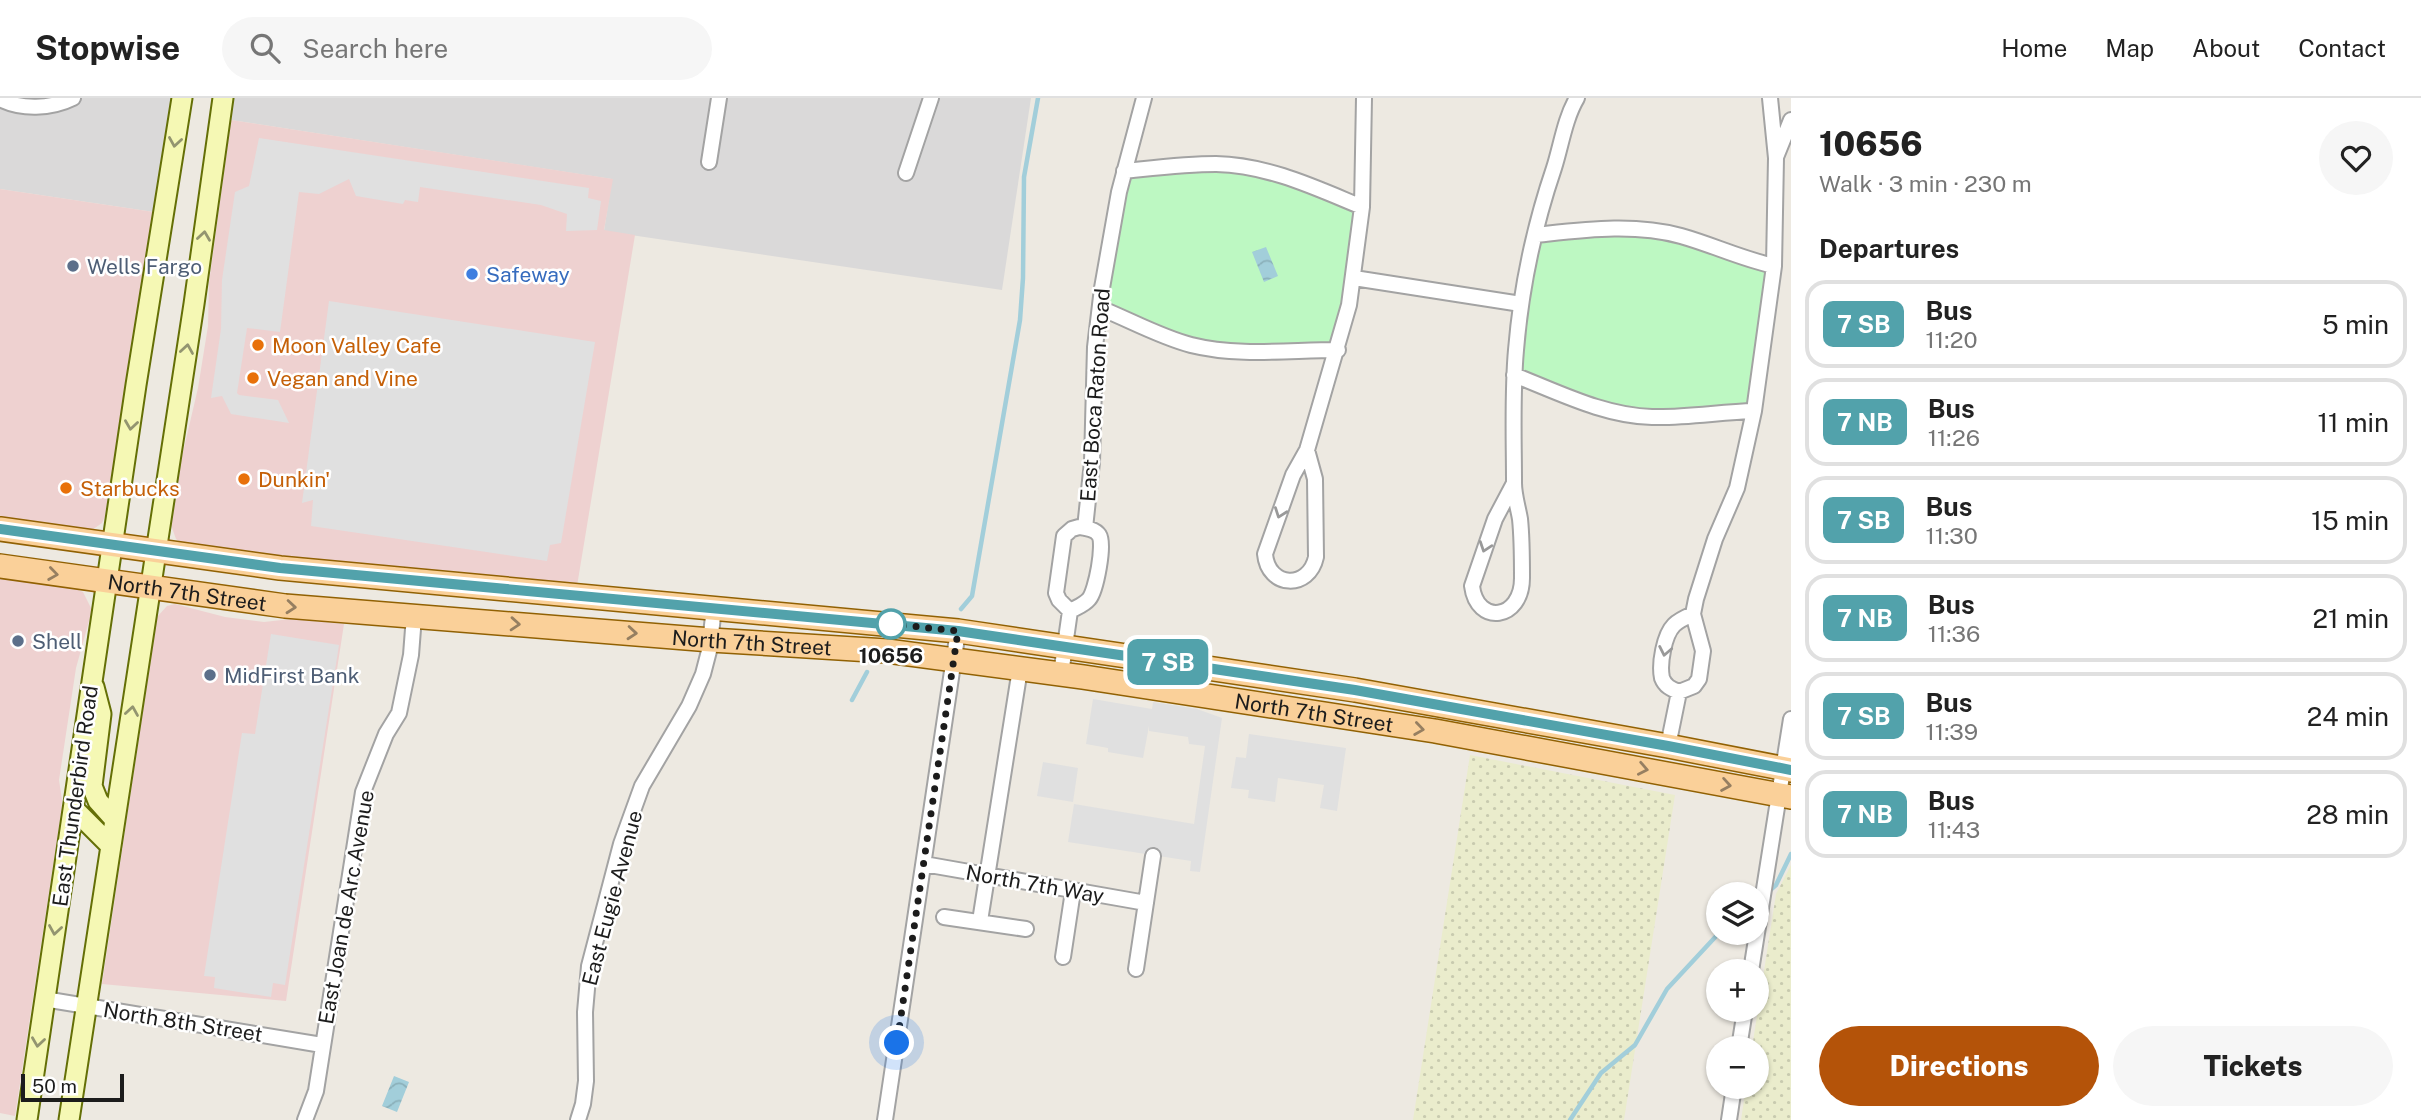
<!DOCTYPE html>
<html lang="en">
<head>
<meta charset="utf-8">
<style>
	:root { --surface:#fff; --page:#f6f6f6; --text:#222; --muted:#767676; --line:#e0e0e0; --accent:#b45309 }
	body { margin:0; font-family:"Public Sans",sans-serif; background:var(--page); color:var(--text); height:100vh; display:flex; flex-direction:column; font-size:26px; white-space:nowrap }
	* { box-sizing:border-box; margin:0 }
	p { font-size:23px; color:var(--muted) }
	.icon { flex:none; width:38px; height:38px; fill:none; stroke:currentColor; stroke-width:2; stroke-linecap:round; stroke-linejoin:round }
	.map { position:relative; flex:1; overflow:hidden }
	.side { display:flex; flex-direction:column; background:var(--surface); width:630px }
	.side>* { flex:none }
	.badge { padding:0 14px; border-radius:10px; font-size:24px; line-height:46px }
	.fabs { position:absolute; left:1706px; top:784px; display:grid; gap:14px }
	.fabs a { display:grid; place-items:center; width:63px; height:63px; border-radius:50%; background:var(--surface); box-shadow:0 2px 5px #0004; font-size:35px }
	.scale { position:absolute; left:21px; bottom:18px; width:103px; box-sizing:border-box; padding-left:7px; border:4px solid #1c1c1c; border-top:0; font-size:19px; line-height:24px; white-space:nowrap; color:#1c1c1c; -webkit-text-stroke:5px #fff; paint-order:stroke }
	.you { position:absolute; width:35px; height:35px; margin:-18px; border:5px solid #fff; border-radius:50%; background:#1a73e8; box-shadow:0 0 0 10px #1a73e833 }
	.map>.badge { position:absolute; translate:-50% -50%; box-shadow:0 0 0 4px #fff }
	h2 { padding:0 28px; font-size:26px; line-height:63px }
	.round { display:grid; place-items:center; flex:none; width:74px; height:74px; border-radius:37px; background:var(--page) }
	.summary { display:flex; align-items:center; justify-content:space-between; height:119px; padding:0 28px }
	h1 { font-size:33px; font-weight:800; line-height:52px }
	.primary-button { display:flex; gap:14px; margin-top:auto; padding:14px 28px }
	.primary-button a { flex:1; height:80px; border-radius:42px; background:var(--accent); color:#fff; font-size:28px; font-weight:800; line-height:80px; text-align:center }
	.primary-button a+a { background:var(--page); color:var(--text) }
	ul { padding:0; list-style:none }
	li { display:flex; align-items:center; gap:21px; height:88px; margin:0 14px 10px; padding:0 14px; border:4px solid var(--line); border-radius:21px }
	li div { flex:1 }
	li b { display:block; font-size:26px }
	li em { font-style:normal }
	li .badge { min-width:77px; font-weight:700; text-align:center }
	header { display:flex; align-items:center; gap:42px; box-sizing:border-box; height:98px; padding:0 35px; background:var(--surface); border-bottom:2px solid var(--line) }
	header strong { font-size:33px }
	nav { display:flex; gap:38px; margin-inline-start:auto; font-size:24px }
	.search { width:490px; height:63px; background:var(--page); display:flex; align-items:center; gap:18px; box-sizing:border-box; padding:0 24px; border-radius:38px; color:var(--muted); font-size:26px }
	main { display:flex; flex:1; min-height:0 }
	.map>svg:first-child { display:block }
</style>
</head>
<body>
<header>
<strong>Stopwise</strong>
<div class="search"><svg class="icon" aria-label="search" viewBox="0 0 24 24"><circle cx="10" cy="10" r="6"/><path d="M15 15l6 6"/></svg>Search here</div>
<nav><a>Home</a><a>Map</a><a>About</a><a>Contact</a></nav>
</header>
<main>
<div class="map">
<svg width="1791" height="1022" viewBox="0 0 1791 1022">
	<defs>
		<pattern id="farmland-dots" width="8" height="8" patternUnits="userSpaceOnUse" patternTransform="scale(1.75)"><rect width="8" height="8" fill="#eaeccc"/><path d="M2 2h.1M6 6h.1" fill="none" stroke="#c8caaf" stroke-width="1.8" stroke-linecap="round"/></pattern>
		<pattern id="water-waves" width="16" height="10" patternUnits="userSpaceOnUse" patternTransform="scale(1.75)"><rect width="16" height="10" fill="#a2ceda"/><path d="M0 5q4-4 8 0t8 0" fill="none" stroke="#8bb0ba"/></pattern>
	</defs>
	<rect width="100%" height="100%" fill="#ede9e1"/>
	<!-- residential -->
	<path fill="#dad9d9" d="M0,0h171l-17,114 -154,-23z
		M234,0h797l-29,192 -398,-59 8,-52 -381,-59z"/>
	<!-- commercial -->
	<path fill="#eed1d0" d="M231,22l382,59 -9,51 31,5 -58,351 -267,-24 -128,-18 -6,-5 -5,-14 9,-60 18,-77 10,-62 1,-43z
		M0,91l154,23 -49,304 -3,7 -10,7 -92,-11z
		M0,480l76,11 7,3 9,18 -16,58 -17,112 3,20 -1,13 -46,303 -15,-3z
		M175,506l50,13 39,5 27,-3 53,5 -58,377 -184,-17 55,-367 10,-11z"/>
	<!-- farmland -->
	<path fill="url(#farmland-dots)" d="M1470,657l205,40 -51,325h-211z
		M1791,767v255h-50l5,-33h11v-39h-5l24,-154z"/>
	<!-- park -->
	<path fill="#bdf8c2" d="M1243,69l119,40 -24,143 -116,1 -122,-43 24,-137z
		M1635,131l139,37 -20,145 -103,6 -137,-42 21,-140z"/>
	<!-- parking -->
	<path fill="#e0e0e0" d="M259,40l330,50 -1,10 13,3 -4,29 -31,1 1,-17 -26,-9 -121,-18 -2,15 -13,-2 -2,4 -47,-8 -7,-17 -30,15 -20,-2 -19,140 -33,-4 -10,65 2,2 39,5 11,23 -58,-9 -9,-18 -11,2 10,-69 1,-49 13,-88 14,-6z
		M329,203l266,41 -34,201 -11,2 -3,16 -236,-35 2,-26 -11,3z
		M271,536l68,11 -54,340 -12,-2 -2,14 -57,-9 1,-11 -11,-1 38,-243 13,1z
		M1093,601l59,10 1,-7 44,7 25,9 -22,154 -10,-1 1,-10 -123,-19 6,-38 120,20 11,-78 -16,-2 -1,-7 -39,-6v-5l-6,32 -35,-6v-4l-22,-4z
		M1249,636l97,14 -9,63 -17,-3 4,-23 -46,-7 -3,24 -27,-4 1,-8 -18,-2 5,-31 10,1z
		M1043,664l35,6 -5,34 -36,-6z"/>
	<!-- water -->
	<path fill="url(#water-waves)" d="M1266,149l12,29 -14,6 -12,-30z
		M394,978l15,6 -12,30 -15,-6z"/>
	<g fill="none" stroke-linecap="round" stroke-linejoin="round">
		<!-- stream -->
		<path stroke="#a2ceda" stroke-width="4.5" d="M961,511l11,-13 48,-276 3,-42 1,-101 14,-79
			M852,602l15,-28
			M1767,795l9,-8 15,-31
			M1570,1022l31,-47 34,-28 32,-56 52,-56"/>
		<!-- minor casing -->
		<g stroke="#a3a3a3" stroke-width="18">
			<path id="minor" d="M0,1c21,11 51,10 73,-1
				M1776,59l15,-37
				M709,64l10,-64
				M1124,73c30,-3 62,-7 92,-7 52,1 100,24 146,43
				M906,75l25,-75
				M1535,137c48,-5 98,-12 146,1 32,9 61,23 93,30
				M1354,180l167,26
				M1100,210c30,12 60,29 91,37 48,12 98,5 147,5
				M1514,277c44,17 90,41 138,42 34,1 68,-5 102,-6
				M1307,352l8,29 1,78c-7,33 -48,31 -51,-3l28,-79 14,-25 42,-145 13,-98 2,-109
				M1513,387l-18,34 -23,67c5,40 50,34 50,-8 0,-19 0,-40 -2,-59 -2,-12 -6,-24 -6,-36 0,-44 -2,-89 2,-133 5,-61 18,-123 38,-182 7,-22 11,-50 23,-70
				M1079,429c7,1 16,2 20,8 6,9 -3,56 -10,64 -5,6 -12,8 -19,12l-11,-11 -3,-7 8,-57 8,-7z
				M1085,430l7,-66 3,-115 7,-59 17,-96 25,-94
				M1693,516c-7,3 -14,6 -19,11 -10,10 -15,39 -12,53 3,8 9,11 17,14l15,-6 5,-7 4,-28 -10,-37 3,-15 19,-60 22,-51 17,-77 20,-145 2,-108 -6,-60
				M1061,576l9,-63
				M1668,648l11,-54
				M924,766l222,39
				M944,819l82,12
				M980,823l40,-252
				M1063,859l10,-66
				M1136,871l17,-113
				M1751,873l40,-252
				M44,901l278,46
				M1739,950l6,-38
				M305,1022l11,-29 47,-299 23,-58 13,-21 12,-58 3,-39
				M578,1022l5,-16 3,-23 -1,-69 4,-46 32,-122 21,-58 47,-80 14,-32 6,-23 5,-43
				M885,1022l73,-489
				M1729,1022l5,-33"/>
		</g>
		<!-- secondary casing -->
		<g stroke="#646f06" stroke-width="23">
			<path id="secondary" d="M94,589l7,27 -9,72 6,15 17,19
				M74,711l37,37
				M27,1022l109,-735 46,-287
				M69,1022l125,-816 29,-206"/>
		</g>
		<!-- primary casing -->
		<g stroke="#916103" stroke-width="26">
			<g id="primary">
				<path d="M0,431l280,39 678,63 397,59 313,56 123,24"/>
				<path id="s1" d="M0,468l285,40 426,34 176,11 196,26 352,54 356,66"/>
			</g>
		</g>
		<!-- minor -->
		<use href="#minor" stroke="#fff" stroke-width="14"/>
		<!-- secondary -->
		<use href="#secondary" stroke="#f5f8b4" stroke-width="19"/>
		<!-- primary -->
		<use href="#primary" stroke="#fad099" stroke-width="23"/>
	</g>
	<!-- one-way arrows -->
	<defs><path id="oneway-chevron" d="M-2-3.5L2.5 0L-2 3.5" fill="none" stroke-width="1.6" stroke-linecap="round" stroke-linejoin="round" transform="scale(1.75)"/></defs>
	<g stroke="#939570">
		<use href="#oneway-chevron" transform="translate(175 44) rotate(99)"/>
		<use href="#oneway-chevron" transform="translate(204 138) rotate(-82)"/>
		<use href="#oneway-chevron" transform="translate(187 251) rotate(-81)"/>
		<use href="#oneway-chevron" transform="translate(131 327) rotate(98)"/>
		<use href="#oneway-chevron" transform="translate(132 613) rotate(-81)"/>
		<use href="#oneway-chevron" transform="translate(55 832) rotate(99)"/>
		<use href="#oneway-chevron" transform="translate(38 944) rotate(98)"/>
	</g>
	<g stroke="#999">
		<use href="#oneway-chevron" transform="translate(1280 415) rotate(110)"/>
		<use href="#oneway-chevron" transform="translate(1485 449) rotate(109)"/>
		<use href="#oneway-chevron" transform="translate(1665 553) rotate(101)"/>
	</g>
	<g stroke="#967f61">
		<use href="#oneway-chevron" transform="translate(53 476) rotate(8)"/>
		<use href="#oneway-chevron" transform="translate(291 509) rotate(5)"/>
		<use href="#oneway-chevron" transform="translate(515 526) rotate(4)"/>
		<use href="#oneway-chevron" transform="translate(632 535) rotate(5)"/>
		<use href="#oneway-chevron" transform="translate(1419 631) rotate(8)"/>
		<use href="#oneway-chevron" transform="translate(1643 671) rotate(11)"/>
		<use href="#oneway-chevron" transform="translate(1726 687) rotate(10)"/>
	</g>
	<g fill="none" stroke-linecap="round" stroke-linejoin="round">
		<!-- line casing -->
		<g stroke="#fff" stroke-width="16">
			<path id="line" d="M0,431l280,39 678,63 397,59 313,56 123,24"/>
		</g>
		<!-- line -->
		<use href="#line" stroke="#52a2ab" stroke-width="10"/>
		<!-- walk -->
		<path stroke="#1c1c1c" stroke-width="7" stroke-dasharray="0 12.6" d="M891,526l67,7 -61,412"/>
	</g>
	<!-- markers -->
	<g fill="#5c6f8a" stroke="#fff" stroke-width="2.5">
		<circle cx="73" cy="168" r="7"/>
		<circle cx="18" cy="543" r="7"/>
		<circle cx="210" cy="577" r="7"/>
	</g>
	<circle fill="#3f7fe0" stroke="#fff" stroke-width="2.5" cx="472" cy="176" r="7"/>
	<g fill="#e8710a" stroke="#fff" stroke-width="2.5">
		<circle cx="258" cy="247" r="7"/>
		<circle cx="253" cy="280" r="7"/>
		<circle cx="244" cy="381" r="7"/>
		<circle cx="66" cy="390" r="7"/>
	</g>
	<circle fill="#fff" stroke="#52a2ab" stroke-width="3.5" cx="891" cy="526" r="14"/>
	<g text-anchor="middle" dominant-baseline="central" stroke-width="5" stroke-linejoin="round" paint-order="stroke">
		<!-- service labels -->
		<g font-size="21" fill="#4e5e75" stroke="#fff" text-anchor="start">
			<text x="87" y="168">Wells Fargo</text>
			<text x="32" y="543">Shell</text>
			<text x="224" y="577">MidFirst Bank</text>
		</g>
		<!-- shop labels -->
		<g font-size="21" fill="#366cbe" stroke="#fff" text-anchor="start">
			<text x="486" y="176">Safeway</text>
		</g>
		<!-- food labels -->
		<g font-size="21" fill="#c56008" stroke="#fff" text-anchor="start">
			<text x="272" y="247">Moon Valley Cafe</text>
			<text x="267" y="280">Vegan and Vine</text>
			<text x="258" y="381">Dunkin'</text>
			<text x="80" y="390">Starbucks</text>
		</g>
		<!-- street labels -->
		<g font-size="21" fill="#1c1c1c" stroke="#fff">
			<text transform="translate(1095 297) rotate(-86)">East Boca Raton Road</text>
			<text stroke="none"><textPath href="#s1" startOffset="189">North 7th Street</textPath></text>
			<text stroke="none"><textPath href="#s1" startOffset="756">North 7th Street</textPath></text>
			<text stroke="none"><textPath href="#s1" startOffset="1323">North 7th Street</textPath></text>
			<text transform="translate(75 698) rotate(-82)">East Thunderbird Road</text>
			<text transform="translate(1035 786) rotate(10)">North 7th Way</text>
			<text transform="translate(612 800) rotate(-75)">East Eugie Avenue</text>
			<text transform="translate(346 809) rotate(-80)">East Joan de Arc Avenue</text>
			<text transform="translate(183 924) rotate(9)">North 8th Street</text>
		</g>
		<!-- stop labels -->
		<g font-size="21" font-weight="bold" fill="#1c1c1c" stroke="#fff">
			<text x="891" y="557">10656</text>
		</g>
	</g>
</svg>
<div class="fabs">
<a><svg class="icon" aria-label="layers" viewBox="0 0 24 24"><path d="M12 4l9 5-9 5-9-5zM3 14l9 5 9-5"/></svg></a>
<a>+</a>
<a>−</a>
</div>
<div class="scale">50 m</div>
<div class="you" style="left:897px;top:945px"></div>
<b class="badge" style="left:1168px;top:564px;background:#52a2ab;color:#fff">7 SB</b>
</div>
<section class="side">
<div class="summary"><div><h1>10656</h1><p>Walk · 3 min · 230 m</p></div><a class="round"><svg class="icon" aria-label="heart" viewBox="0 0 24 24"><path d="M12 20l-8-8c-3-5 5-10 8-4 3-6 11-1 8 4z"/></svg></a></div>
<h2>Departures</h2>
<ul>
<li><span class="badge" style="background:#52a2ab;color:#fff">7 SB</span><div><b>Bus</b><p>11:20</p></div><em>5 min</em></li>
<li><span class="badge" style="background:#52a2ab;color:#fff">7 NB</span><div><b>Bus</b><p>11:26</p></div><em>11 min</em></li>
<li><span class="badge" style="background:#52a2ab;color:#fff">7 SB</span><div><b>Bus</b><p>11:30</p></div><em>15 min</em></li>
<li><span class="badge" style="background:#52a2ab;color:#fff">7 NB</span><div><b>Bus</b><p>11:36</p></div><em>21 min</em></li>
<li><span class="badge" style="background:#52a2ab;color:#fff">7 SB</span><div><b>Bus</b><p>11:39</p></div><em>24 min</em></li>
<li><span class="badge" style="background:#52a2ab;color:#fff">7 NB</span><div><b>Bus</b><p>11:43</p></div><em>28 min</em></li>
</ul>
<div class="primary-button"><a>Directions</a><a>Tickets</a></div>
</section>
</main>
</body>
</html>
